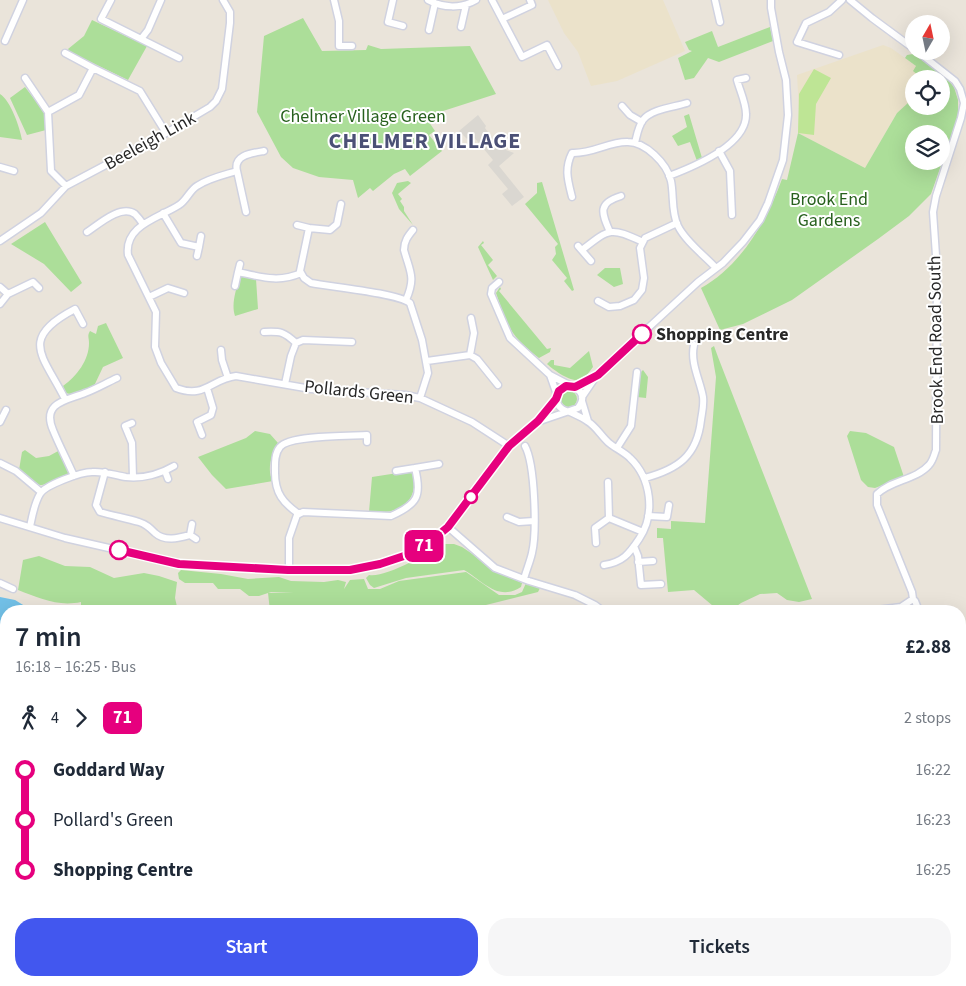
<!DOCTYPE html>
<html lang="en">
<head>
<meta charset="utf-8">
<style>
	:root { --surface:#fff; --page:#f6f6f7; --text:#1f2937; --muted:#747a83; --accent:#4257ef }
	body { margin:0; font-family:"Source Sans 3",sans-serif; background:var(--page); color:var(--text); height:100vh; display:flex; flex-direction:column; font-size:19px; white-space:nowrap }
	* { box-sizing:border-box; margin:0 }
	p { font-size:16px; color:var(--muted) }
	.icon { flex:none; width:28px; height:28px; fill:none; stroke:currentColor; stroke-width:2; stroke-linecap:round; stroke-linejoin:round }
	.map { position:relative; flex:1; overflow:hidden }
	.details { position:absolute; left:0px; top:605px; width:966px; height:381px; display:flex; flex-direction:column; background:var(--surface); border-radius:20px 20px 0 0; box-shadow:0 5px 20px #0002 }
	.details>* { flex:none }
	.badge { padding:0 10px; border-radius:8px; font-size:18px; line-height:32px }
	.needle { width:32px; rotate:9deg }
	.controls { position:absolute; left:905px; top:15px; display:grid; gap:10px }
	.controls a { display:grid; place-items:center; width:45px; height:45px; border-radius:50%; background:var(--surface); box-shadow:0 5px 20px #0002; font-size:25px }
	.map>.badge { position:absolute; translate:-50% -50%; box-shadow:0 0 0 2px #fff }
	.legs { display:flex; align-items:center; gap:8px; height:55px; padding:0 15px; font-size:16px }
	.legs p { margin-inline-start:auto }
	.head { display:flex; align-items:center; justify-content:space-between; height:85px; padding:0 15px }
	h1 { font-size:28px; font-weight:600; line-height:38px }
	.cta { display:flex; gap:10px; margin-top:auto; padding:10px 15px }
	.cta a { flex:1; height:58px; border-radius:20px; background:var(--accent); color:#fff; font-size:20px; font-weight:600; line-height:58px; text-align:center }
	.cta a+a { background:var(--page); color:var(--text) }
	ul { padding:0 15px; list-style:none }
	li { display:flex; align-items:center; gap:18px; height:50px; font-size:19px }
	li i { display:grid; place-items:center; width:8px; height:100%; margin:0 6px; background:currentColor }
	li i::after { content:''; width:12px; height:12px; margin:-6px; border:4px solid; border-radius:50%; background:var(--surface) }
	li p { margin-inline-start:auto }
	li:first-child i { background:linear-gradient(#0000 50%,currentColor 0) }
	li:last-child i { background:linear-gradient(currentColor 50%,#0000 0) }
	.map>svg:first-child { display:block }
</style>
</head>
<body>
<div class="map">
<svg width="966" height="986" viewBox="0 0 966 986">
	<rect width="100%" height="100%" fill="#eae4da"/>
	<!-- education -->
	<path fill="#ebe2ca" d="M548,0h115l22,51 -68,30 -26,5 -13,-34 -14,-19z
		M883,45l8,3 25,18 4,11 -6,2v5l-5,6v12l-12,11 -32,55 -67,-35 1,-22 -2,-36z"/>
	<!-- green -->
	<path fill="#acde99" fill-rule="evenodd" d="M303,18l19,33 44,-1 2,-5 13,4 89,-3 26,48 -56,18 -11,10 6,9 -6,4 13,16 -32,25 -5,-7 -11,5 -21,17 -3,-3 -12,10 -5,-18 -34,-3 -26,-9 -12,-11 -24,-45 7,-76z
		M92,20l55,26 -19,34 -58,-28 -2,-3 16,-13z
		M770,27l3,14 -54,21 -11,-4 -14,20 -9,2 -7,-22 14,-7 -3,-1 -4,-8 27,-11 6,16z
		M913,54l32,22 9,11 4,13v17l-27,77 -22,22 -31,23 -86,61 -49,24 -23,6 -19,-42c40,-22 66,-68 81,-109l5,1 11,-47 67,35 32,-55 12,-11v-13l5,-5v22h27v-27h-22l1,-2 -7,-6 3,-5 -11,-8 2,-3zM914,134h27v27h-27z
		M25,87l21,27v16l-19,5 -17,-37z
		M0,94c11,7 20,34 22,46l-22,-3z
		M689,114l13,44 -5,3 -7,-19 -12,4 -6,-10 15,-9 -3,-11z
		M408,181l3,2 -13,11 4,5 -2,2 4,6v4l9,14 -14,-16 -7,-16 5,-10z
		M542,182l32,108 -2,1 -8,-10 3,-3 -15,-18 4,-6 -1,-7 3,-3 -33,-40 12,-11v-10z
		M45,222l37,61 -11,9 -27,-28 -33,-20z
		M483,241l1,2 -3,2 12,15 -5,5 9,11 -4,4 -15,-33z
		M605,268h15l3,16 -9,3 -17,-12z
		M241,276l15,3 2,30 -23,7c-4,-12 1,-25 4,-38z
		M500,287l1,2 -2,2 48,58 4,-1 -1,4 -11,6c-29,-23 -31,-30 -43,-65z
		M106,323l17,35 -20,9 -9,19 -24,8 -4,-1 -3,-7c14,-10 26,-26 26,-43 0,-6 -2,-7 1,-12l6,3 2,-8z
		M714,346l4,11 94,242 -13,3 -12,-2 -10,-7 -17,1 -19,9 -11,8h-11l-25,-21 -26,2 -5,-54h-6v-10l14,1v-8l34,2 11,-146 -5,-29z
		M589,351l4,16c-3,4 -7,10 -12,12 -9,5 -27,-9 -34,-15l4,-4h3v5l16,3z
		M643,370l5,7 -2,21 -9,-1 3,-24z
		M561 399a8 8 0 1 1 16 0a8 8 0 1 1-16 0Z
		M255,431l15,3 8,9c-6,11 -12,27 -5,38l-47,8 -14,-14 -14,-18 48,-19z
		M850,431l16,2 28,14 10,30 -29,11 -7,-1 -7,-7 -14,-44z
		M25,450l11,8 13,-2 11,-6 9,22 -2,3c-5,2 -23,11 -27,10 -3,-1 -15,-12 -21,-15l3,-18z
		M404,472h9c7,32 -16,43 -44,40l3,-35z
		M445,544h9l8,3 39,26 21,10 -1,4c-23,15 -38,-6 -57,-17l-58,8 -32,10 -4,-3 -4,-7 3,-3c17,3 59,-22 76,-31z
		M39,556l26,10 25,1 24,11 30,-5 15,3 18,6 -2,16 3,13h-97v-9c-23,5 -42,-4 -63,-12l5,-30z
		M181,570l40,4 27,5 31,-2 12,4 33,1 14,-2 8,2 -2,7 6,-9 14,-1 4,10h12l19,-8 67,-9 33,23h16l7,-3 4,-9 14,5 -2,4 -76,19h-192l-2,-18 26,-1h-23l-12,4h-10l-9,-7h-22l-5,-6h-28l-6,-4 -1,-6z
		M0,664h6v314l-6,2z
		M654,980h36l5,6h-43z"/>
	<!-- pitch -->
	<path fill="#bee595" d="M814,69l17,9 -15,26 -2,31 -16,-2 1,-39z"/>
	<!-- plaza -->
	<path fill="#dad7d1" d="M478,115l8,11 -1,2 9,12 3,-2 9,12 8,3 -15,13 25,31 -12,9 -10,-12 6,-5 -20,-24 5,-5 -21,-25 -5,4 -8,-8z"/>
	<!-- water -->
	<path fill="#72c0e7" d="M0,597l15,3 18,11h-27v33l-6,3z"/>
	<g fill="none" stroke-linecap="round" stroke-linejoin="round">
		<!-- stream -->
		<path stroke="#72c0e7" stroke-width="2" d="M0,979l6,-3
			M245,980l4,6
			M658,986l2,-6"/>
		<!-- river -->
		<path stroke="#72c0e7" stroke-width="10" d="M0,645l6,-1
			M695,980l5,6"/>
		<!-- minor casing -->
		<g stroke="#d0d2e0" stroke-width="9">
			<path id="minor" d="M111,0l-10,19 78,39
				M334,0l5,21v25h13
				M393,0l-5,22 15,4
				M428,0c15,8 33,9 48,0
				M492,0l30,57 25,-12 11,21
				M715,0l5,22
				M850,0l22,18 42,31
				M502,19l30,-14 -2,-5
				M461,27l5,-22
				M429,30l6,-27
				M141,39l7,-9 13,-30
				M5,41l18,-41
				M917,51l38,30 5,8 4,14 -3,15 -25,78 -3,16 4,58 -1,180c-2,5 -3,11 -7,15 -13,15 -38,15 -52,29v11l35,87 1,7 2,2 4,10
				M65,53l28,15
				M839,55l-42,-13 9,-19 23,-11 13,-12
				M25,78l23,34
				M622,106l8,9 12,7
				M635,143c2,-8 3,-16 8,-23 8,-11 32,-13 44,-17
				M264,151c-12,2 -31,4 -27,20 -13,4 -28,7 -40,15 -7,4 -11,15 -18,19 -20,13 -55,20 -51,50l28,57 -1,35 6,16 15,25c29,11 35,-9 60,-12l75,13 94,6 15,3 52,24 37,24
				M719,151l11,20 2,44
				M0,167l14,4
				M237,171l9,41
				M669,176c24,-9 78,-31 77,-62 0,-11 -6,-23 -9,-34l9,-2
				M66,186l-15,-15 -3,-59 31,-17 14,-27 47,23 26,42
				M572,197c-4,-16 -8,-28 0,-44 21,1 38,-12 56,-11 17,0 39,21 43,39 3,14 0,31 7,45 8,16 26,29 38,42
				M341,204l-4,20 -7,6 -21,-2 -9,43 4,7 7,5c21,4 86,10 99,20l12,37 6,33 -8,25
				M163,213l18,30 18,4 2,-11
				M297,225l12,3
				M87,232c12,-8 34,-28 48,-18 3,3 6,7 8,10
				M610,232c-9,-20 -12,-29 11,-36
				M0,241l41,-28 25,-27 100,-53 44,-26 6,-6 6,-12 8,-66v-11l-7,-12
				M578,246l13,15
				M582,250c28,-22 28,-23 61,-8
				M197,256l2,-9
				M240,264l-2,8c23,5 41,11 63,1
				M499,282l-7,6 -1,6 19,44 40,37 21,11
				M235,286l3,-14
				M0,287l8,7 25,-12 6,6
				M149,297l19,-9 16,5
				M406,300c10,-23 4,-28 -2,-50 0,-9 4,-14 9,-20
				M598,301l11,6 11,-1 14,-6 8,-10 2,-12 -4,-30 5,-10 32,-15
				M0,304l8,-10
				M264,332c17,-1 20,0 32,11
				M221,350l1,10 6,18
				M470,355l4,-22 -3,-15
				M427,361l43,-6 7,4 21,26
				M550,375l7,20
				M285,384l6,-28 5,-13 7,-3 49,2
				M575,387l21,-12
				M582,397l15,-22 101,-93 25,-19 20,-21 17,-22 8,-17 15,-43 5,-45 -2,-35 -7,-28 -8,-44v-8
				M65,399c-22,-44 -47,-60 10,-90l8,15
				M582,401l6,20
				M570,412c6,3 12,5 17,9 9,5 14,15 22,22 6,5 15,9 21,15 21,20 26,56 9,81 -10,15 -16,23 -35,26
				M540,421l38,-13c17,-21 -23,-31 -21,-8 0,6 4,9 9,11
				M0,422l6,-12
				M132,423l-7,3 7,17 1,34
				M202,435l-5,-13 14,-7 2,-7 -6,-20
				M617,448l14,-22 6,-54
				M0,463l16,8 25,21
				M165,471l3,8
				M396,471l19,-3
				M105,472l-9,33 4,7c13,4 26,6 39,10 7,2 11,6 16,11 10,9 24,5 35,2l2,-11
				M74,476c-7,-16 -15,-31 -21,-46 -12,-28 15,-30 32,-37 11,-4 21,-10 32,-15
				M645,478c33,-9 52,-22 56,-58 1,-7 3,-15 2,-23 -3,-17 -13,-34 -9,-52
				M608,482l1,36 34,14
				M299,514c-16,-11 -24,-21 -24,-41 0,-8 -1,-19 5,-26 9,-12 70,-11 87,-12v7
				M648,516l19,1 2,-12
				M507,517l12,5 15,-1
				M0,518l65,20 114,26 110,6h61l30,-6 27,-9 23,-13 18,-15 61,-81 30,-25 17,-22
				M30,527c2,-10 4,-23 10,-33 5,-9 41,-22 52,-22 12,-1 22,3 34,5 16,2 34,-3 48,-11
				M448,527l47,41 34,13 46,14 20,10 8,6
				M190,535l6,4
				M596,543l-1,-15 14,-10
				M634,546l4,10 3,29 20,-1
				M638,562l15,-1
				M289,570v-32l8,-23 6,-3 88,4c27,-12 31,-20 24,-48l24,-4
				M524,579c2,-8 6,-17 8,-26 5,-21 3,-89 -7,-107
				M0,583l13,6
				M868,611l33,-4 12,-8
				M960,718l6,15
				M862,986v-6"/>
		</g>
		<!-- minor -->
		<use href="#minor" stroke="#fff" stroke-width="6"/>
	</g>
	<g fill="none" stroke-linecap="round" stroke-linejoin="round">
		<!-- line-1 casing -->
		<g stroke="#fff" stroke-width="11">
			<path id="line-1" d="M119,550l60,14 109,6h62l30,-6 27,-9 23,-13 18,-15 61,-81 29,-25 18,-22 3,-8 7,-5 9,1 23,-12 44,-41"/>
		</g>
		<!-- line-1 -->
		<use href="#line-1" stroke="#e6007e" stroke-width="8"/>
	</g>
	<!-- markers -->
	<g fill="#fff" stroke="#e6007e" stroke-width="2.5">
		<circle cx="642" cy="334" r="9"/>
		<circle cx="471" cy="497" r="6"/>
		<circle cx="119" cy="550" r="9"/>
	</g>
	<g text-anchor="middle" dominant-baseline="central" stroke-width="4" stroke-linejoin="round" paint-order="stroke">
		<!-- park labels -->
		<g font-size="18" fill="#27601d" stroke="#fff">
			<text x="363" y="116">Chelmer Village Green</text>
			<text x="829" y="199">Brook End<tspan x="829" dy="21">Gardens</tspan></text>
		</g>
		<!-- street labels -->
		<g font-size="18" fill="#282828" stroke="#fff">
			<text transform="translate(150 141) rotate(-29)">Beeleigh Link</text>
			<text transform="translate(936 340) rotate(-91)">Brook End Road South</text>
			<text transform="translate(359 392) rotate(6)">Pollards Green</text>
		</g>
		<!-- stop labels -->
		<g font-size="18" font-weight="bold" fill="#282828" stroke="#fff" text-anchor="start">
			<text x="656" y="334">Shopping Centre</text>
		</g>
		<!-- district labels -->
		<g font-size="22" font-weight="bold" letter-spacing="1" fill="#4b5076" stroke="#fff">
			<text x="425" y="141">CHELMER VILLAGE</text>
		</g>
	</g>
</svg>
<div class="controls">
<a><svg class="needle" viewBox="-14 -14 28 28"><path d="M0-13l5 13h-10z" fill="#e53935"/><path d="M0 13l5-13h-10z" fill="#747a83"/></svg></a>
<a><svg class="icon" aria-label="locate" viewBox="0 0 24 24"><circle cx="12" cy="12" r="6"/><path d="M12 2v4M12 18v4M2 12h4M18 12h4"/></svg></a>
<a><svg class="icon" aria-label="layers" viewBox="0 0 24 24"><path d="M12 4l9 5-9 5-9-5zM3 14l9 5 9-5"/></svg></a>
</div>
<b class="badge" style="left:424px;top:546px;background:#e6007e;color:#fff">71</b>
<section class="details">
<div class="head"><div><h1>7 min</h1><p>16:18 – 16:25 · Bus</p></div><b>£2.88</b></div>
<div class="legs"><svg class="icon" aria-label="walk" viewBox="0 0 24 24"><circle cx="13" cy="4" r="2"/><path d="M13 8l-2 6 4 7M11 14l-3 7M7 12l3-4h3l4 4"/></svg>4<svg class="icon" aria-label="forward" viewBox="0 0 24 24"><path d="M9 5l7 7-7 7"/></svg><b class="badge" style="background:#e6007e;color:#fff">71</b><p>2 stops</p></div>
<ul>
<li><i style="color:#e6007e"></i><b>Goddard Way</b><p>16:22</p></li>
<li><i style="color:#e6007e"></i><span>Pollard's Green</span><p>16:23</p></li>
<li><i style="color:#e6007e"></i><b>Shopping Centre</b><p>16:25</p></li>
</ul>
<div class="cta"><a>Start</a><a>Tickets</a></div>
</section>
</div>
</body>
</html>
